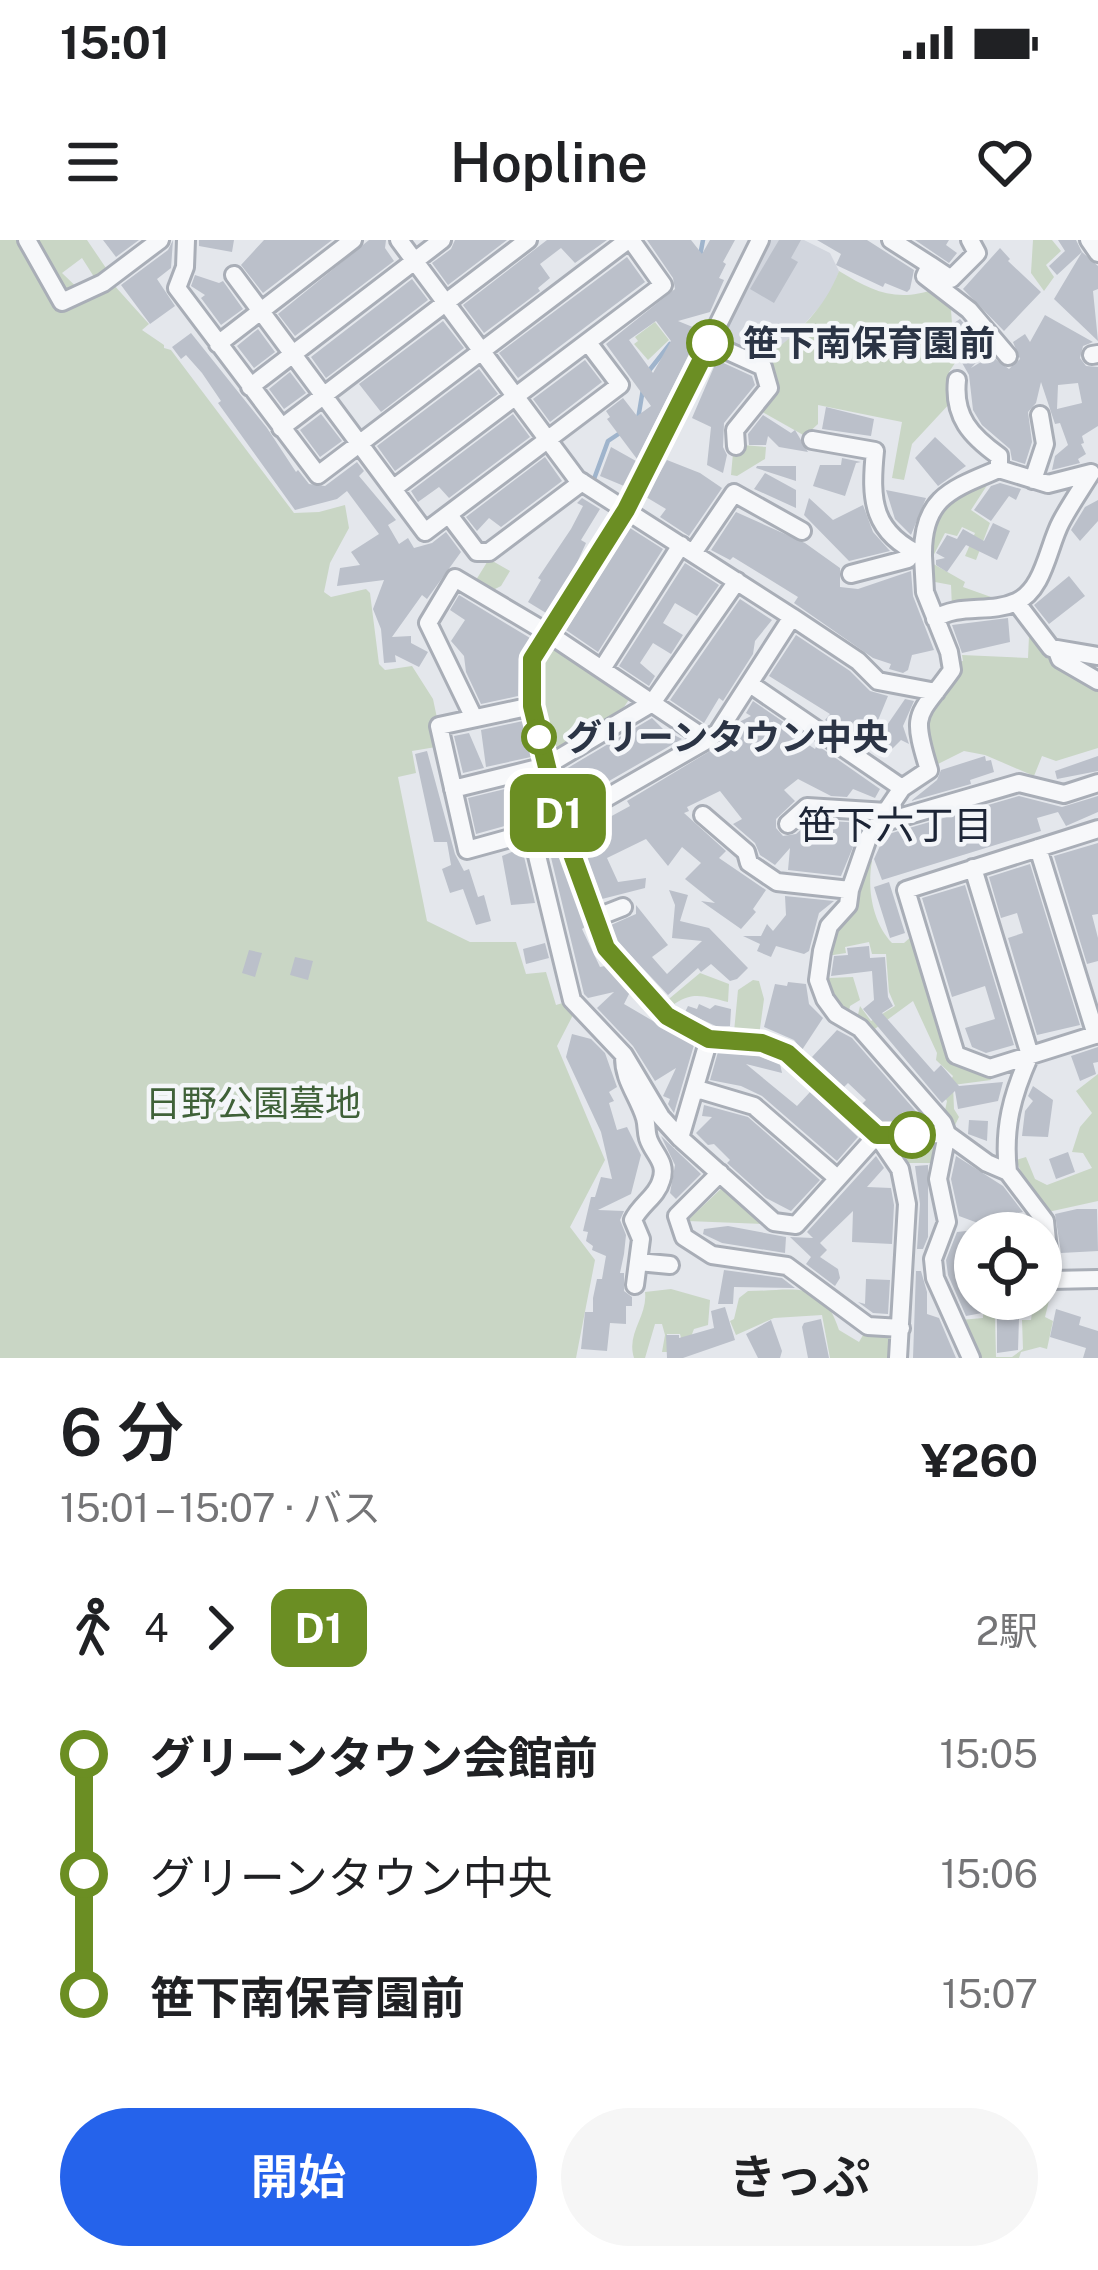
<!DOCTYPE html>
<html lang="ja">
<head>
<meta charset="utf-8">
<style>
	:root { --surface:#fff; --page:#f6f6f6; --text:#202124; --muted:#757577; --accent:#2563eb }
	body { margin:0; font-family:"Public Sans","Noto Sans JP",sans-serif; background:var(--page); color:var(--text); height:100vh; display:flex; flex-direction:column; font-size:45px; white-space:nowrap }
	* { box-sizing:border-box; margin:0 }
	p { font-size:39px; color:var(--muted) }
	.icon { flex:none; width:66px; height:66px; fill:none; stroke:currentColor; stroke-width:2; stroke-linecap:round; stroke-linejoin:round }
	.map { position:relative; height:1118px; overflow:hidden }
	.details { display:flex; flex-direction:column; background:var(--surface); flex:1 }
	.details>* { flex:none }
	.badge { padding:0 24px; border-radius:18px; font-size:42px; line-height:78px }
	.controls { position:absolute; left:954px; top:972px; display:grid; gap:24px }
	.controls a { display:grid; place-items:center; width:108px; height:108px; border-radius:50%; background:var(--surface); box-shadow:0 3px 9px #0004; font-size:60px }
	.map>.badge { position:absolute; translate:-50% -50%; box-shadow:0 0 0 6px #fff }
	.legs { display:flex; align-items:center; gap:18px; height:132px; padding:0 60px; font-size:39px }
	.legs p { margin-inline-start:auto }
	.overview { display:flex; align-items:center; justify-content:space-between; height:204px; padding:0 60px }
	h1 { font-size:66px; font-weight:600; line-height:90px }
	.button { display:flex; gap:24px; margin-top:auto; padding:24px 60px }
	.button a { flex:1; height:138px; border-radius:72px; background:var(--accent); color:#fff; font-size:48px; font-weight:600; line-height:138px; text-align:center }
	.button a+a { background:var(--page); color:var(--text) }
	ul { padding:0 60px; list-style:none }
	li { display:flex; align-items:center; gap:42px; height:120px; font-size:45px }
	li i { display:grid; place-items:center; width:18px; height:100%; margin:0 15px; background:currentColor }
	li i::after { content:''; width:30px; height:30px; margin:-15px; border:9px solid; border-radius:50%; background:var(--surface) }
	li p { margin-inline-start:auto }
	li:first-child i { background:linear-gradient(#0000 50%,currentColor 0) }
	li:last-child i { background:linear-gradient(currentColor 50%,#0000 0) }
	.status { display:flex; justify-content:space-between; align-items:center; height:84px; padding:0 60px; background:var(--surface); direction:ltr }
	.status svg { height:33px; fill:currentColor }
	header { display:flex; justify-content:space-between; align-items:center; height:156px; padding:0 60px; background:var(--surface); font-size:54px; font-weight:600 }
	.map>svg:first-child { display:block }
</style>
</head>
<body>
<div class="status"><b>15:01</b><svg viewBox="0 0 49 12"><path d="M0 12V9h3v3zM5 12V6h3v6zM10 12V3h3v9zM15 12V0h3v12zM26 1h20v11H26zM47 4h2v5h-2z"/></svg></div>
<header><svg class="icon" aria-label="menu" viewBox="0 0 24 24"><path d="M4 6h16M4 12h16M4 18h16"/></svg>Hopline<svg class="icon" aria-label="heart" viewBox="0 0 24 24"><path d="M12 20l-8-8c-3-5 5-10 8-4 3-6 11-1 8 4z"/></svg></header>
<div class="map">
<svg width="1098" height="1118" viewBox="0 0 1098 1118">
	<rect width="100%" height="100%" fill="#e4e7ec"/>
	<!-- built -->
	<path fill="#d2d6de" d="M768,0h36l26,13 9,18 -9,24 -37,42 -31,23 -40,-20z"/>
	<!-- green -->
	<path fill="#c9d6c5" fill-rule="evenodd" d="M0,0h87l21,31 -12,9 -14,-22 -20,15 26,25 25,-14 36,40 -7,6 22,15v3l7,2 123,163 25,-1 26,-7 4,23 -19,35 -6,29 7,5 35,-8 4,4 9,71 6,6 27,-4 21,33 4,19 -7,2 6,27 -24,4 4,22 -18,4 29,144 43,21h46l10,32 20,-2 10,33 10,-3 7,13 -16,31 48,114 -35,67 25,33 -19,98h-576z
		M1033,0h19l9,11 -15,14 8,12 -10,14 -13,-18z
		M839,31c33,20 57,32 96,18l16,21 4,53 -6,9 3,29 -40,43 -8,36 -12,-2 10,-56 -84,-17v19l-13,12 -46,-26 15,-36 -8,-18c32,-22 59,-48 73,-85z
		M655,82l14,18 -21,20 -14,-16 4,-3 -3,-4z
		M742,205l24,2 -1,12 -28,17 -6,-1 2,-22h8z
		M995,233l-24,37 19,13 -14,37 -11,-4 10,-23 -13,-6 -5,9 -12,-3 -15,29 35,20 -2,5 42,15 -53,6 -1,-23 -16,-3 -3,13c-5,-30 -10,-80 18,-101 12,-9 31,-14 45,-21z
		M489,319l21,12 -9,15 -8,4 -17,-10z
		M1029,396l7,2 17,22 45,17v71l-42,13 -14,-5 -8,20 -49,-21 -21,-4 -30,15c-15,-52 -5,-59 21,-104l8,-1 -1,-6 66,3z
		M553,405l77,53 -6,9 -64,41 -9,-4c-8,-34 -19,-68 2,-99z
		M864,621h8c-5,27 0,61 20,82h12l9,-8 41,124 34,11 3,10 -38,5 1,24 5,8 -6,12 -10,-9 4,-19 -4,-6 10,-19 -17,-16 1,-7 -24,-52 -41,30 -15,-12 3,-13 11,15 24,-15 -6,-14 -3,-38h-14l-3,-12 -24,5 1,6 -19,3 2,22 24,-1 7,23 -10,6 -2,10 -25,-29 1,-34z
		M700,733l29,11 -1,18c-23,-5 -36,-12 -56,4l-8,-3z
		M753,740l6,1 5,18 -5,37 -25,-4 4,-42z
		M1098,834v127l-50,11 -24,-33 -8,-19 10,-3 9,22 12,6 45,-17 -9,-15 -11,-1 8,-25 12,-14 -16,-22z
		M898,900h41l-5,23h-29l-10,-19z
		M725,945l39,39 -77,-3z
		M671,1049l39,11 -2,25 -14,4 -9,23 -5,-18h-13v18h-5l3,-17 -3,-11h-7l-10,34h-11c-8,-25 14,-42 11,-66z
		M748,1051c47,0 74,-13 91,39l20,12 7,-12 31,4 -2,24h-65l-8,-43 -48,3 -38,17 -6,-14 4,-2 5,-21z
		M984,1059l65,2 -4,16 8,4 -6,28 -7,-2 -19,5 -2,6h-44l-15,-38 23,-2zM1013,1068l19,4 -1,8h-9l1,29 -11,8h-16l-1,-40 17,-2z"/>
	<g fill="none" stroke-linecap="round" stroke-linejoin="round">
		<!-- stream -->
		<path stroke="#9fb4cc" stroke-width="4.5" d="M700,16l3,-16
			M648,132l22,-28
			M638,179l5,-30
			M594,239l14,-38 12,-8"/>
	</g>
	<!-- building -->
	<path fill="#bbc0ca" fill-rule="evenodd" d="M103,0h36l-23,17z
		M173,0l-2,28 -14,11 18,27 -25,18 -29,-39 47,-35z
		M199,0h35l-2,12 -33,-6z
		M264,0h68l-69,53 -22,-28z
		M369,0h17l-1,8 9,13 -99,75 -17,-22z
		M455,0h52l-59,45 -16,-22 19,-14z
		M547,0h60l-32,23 -14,-15 -21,16 10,14 -12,10 2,3 -56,42 -21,-28z
		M647,0h44l11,14 8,-14h25l-12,22 3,2 -7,14 5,2 -14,32 -32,9 22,9 -2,6 -61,123 -30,-40 3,-2 -4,-6 17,-13 14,18 14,-10 -45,-62 69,-55 -2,-11zM656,81l15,20 -18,32 -24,-33z
		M779,0h22l-10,18 7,4 -24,41 -24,-14z
		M817,0h50l47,30 -4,19 -3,3 -22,-9 -2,4 -47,-22 5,-11z
		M915,0h34l-3,5 11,8 -8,10z
		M1058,0h18l6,12 -25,23 -8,-9 16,-15z
		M1000,8l10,11 -2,2 33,31 -37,39 -41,-42z
		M1082,12l16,14v23l-5,2 5,50 -44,-42z
		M627,17l18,25 -127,96 -19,-25z
		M195,35l24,8 4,-2 20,28 -22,16 -20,-27 4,-3 -14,-9z
		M412,39l16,21 -102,78 -15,-21z
		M1045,75l48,27 -10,4 -3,12 6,8 12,1v59l-16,10 2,7 -3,1 5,10 -8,5 2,4 -28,7 3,-14 13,-11 -8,-22 -5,1 -14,-42 -5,21 -8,9 4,30 -7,22 -13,-4 -2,-11 -28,-24 -9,-15 -4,-35 -12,-21 11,-4 -13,-17 2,-6 -3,-4 6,-4 27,32 -16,17 20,-12 18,13 11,-10 -7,-17 12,-8 5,8zM1078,143l4,20 -25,6 1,-24z
		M443,81l21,27 -83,64 -22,-28z
		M258,89l17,23 -21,16 -17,-22z
		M191,93l76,95 29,44 2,-2 11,14 16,2 32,-24 7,9 -5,5 37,44 -8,5 11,19 9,-6 6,10 18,-5 14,-11 15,20 -34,47 -5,-4 -30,42 19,-1v7l17,9 -9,15 -24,-12 1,7 -12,1 -3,-34 -8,-20 11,-29 -47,6 3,-18 20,-3 -9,-13 28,-18 -32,-43 -10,8 -42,11 -77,-107 3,-2 -19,-28 -16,-18 -5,4 -9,-12z
		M585,120l17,22 -52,40 -17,-23z
		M717,120l35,16 3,9 -31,38 -1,24 4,8 -4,18 -16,-8 4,-38 -19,-9z
		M479,129l19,25 -103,77 -18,-25z
		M290,132l16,21 -22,16 -15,-20z
		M826,167l48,12 -3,17 -49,-7z
		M321,174l21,27 -22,16 -20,-27z
		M513,174l17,23 -81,61 -10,-11 -21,15 -7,-11z
		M763,175l28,18 4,-3 13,22 -29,-5 -11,-11 -2,9h-17l-1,-11z
		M935,197l31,29 -28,20 -23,-28z
		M611,207l25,14 -12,25 -24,-10z
		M545,217l17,24 -61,46 -12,-9 -12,13 -11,-14z
		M842,218l19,4 -5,1 -11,33 -32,-10 7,-21h21z
		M667,220l33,13 22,15 -33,48 -29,-19 6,-8 -20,-12z
		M757,226h39v15l-40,-13z
		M765,233l31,17v18l-42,-19z
		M1000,243l21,6 -5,11 -7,-4 -18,25 -17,-11 17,-24z
		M886,250l40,8 -15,37 -16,-16z
		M582,258l18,11 -19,31 5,3 -11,24 -29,46 -18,-11 13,-22 -3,-2 33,-49 12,-23 -6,-3z
		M809,258l24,22 30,-15 10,27 17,19 -41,10 -45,-46z
		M1098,260v21l-18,20 -9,-11 14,-23z
		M736,272l69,31 35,25v19l18,2 53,-18 2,25 21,54 -22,5 -4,15 -5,3 -14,-4 2,-5 -18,-6 -79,-55 4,-6 -65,-40 -3,3 -19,-10z
		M993,283l17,8 -13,29 -31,-15 -19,27 -11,-7v-5l9,-2 -9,-5 11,-18 10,4 6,-10 21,12z
		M630,288l33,21 -65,103 -32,-22z
		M685,323l34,22 -22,31 -22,-13 -12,20 20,12 -12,19 -18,-11 -13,20 15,13 -6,10 -30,-20z
		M1069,336l16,20 -36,28 -15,-19z
		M459,355l71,43 -11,20 -1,38 -37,8 -15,-32 -2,-16 -13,-15 14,-21 -15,-10z
		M740,359l32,21 -17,21 -2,13 -30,47 -4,-3 -15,25 -34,-23z
		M1008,378l2,24 -48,11 -10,-28z
		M796,395l54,36 20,20 18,5 -21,51 -42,-27 5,-6 -61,-38z
		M905,459l9,2 -11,25 6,18 -8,-4 -15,15 -14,-8z
		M753,461l32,22 14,12 -2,2 18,12 2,-4 63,44 -5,9 -22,-9 -6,8 -16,-1 -33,-17 -14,11 11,11 -19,18v9l7,8 13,-2 16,-14 51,3 -22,53 -53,-6 2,-22 -15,17 -15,-10 -5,-12 -22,-19 9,-5 -22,-28 -33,16 2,4 -5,2 42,38 -7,7 47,32 -13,19 3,3 -15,17 -40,-28 14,2 -30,-24 16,-16 -19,-16 -14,19 -22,-27 -39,19 11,24 28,-4 -1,10 -43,11 -25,-69 29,-17 2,5 22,-12 -3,-5 98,-59 14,-20 12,-6 -5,-3z
		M652,478l12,12 18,9 -113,65 -8,-32z
		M523,481l8,36 -45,10 -5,-37z
		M469,493l15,35 -21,5 -9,-37z
		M427,511l28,103 9,17 5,-2 9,28 6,-2 7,26 -15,4 -13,-36 -13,4 -8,-24 9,-4 -4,-23h-13l-19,-88z
		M985,516l1,5 5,-1 3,12 -24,8 1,4 -60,17 26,-21 4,-10z
		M1098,516v15l-41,8 -2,-8z
		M537,541l4,15 -15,3 4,20 -54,15 -8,-36z
		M1019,556l43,11 36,-11v16l-32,14 -8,-14 -21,6 4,13 -159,49 -8,-21 11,-24z
		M553,599l32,88 -3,2 18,38 5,-1 25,26 -6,12 70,41 -20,68 -6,-9 2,-5 -7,-3 13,-28 -21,13 -22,-35 -36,-38 17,-16 -26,6 -4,-4 -37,-153z
		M1098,603v71l-6,1 6,23v23l-11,3 -33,-108z
		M522,608l13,55 -24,2 -9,-49z
		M1030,624l50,161 -43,10 -29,-97 15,-5 -6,-20 -16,5 -12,-41z
		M889,642l16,51 -15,5 -16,-51z
		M965,645l49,160 -28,8 -14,-6 -7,-19 30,-9 -10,-33 -33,11 -30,-99z
		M669,650l19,5 -8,26 29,7 39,40 -11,11 -7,2 -19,-17 -10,8 -3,-4 -30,27 -51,-54 -6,-16 25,-11v-9l32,40 -16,12 15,17 35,-33 -30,-3 3,-33z
		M785,656l49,5 -15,12 -10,38 -5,3 -28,-8 -5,11 -14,-6 3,-7 -17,-8h18l6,-12 6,7 13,-16z
		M545,703l4,15 -23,6 -3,-15z
		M869,706l1,12 15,-1 3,40 5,9 -11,7 52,59 7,-7 18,21 44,-4 -5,19 -40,8 -3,-18 -13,12 -79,-94 11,-9 -2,-29 -41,5 3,-20 14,-1 -1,-7z
		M249,710l13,3 -7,24 -13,-4z
		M295,717l18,4 -5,19 -18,-5z
		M788,742l18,2 3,20 14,14 -21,32 -8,-10 -30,-13 11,-43 12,2z
		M699,764l11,5 5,-4 16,4 -1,17 -12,1 -33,-15 3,-6 9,3z
		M837,790l15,8 68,78 -5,6 -12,-10 -10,10h-11l-20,-18 4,-4 -18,-17 -4,4 -32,-30z
		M572,794l19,5 14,14 12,34 -8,5 5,9 -5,2 8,27 10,-3 14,28 -10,39 -33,16 26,1 -4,9 6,15 -2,19 -4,19h4v18l8,6v9h-6v18l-16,-1 -3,28 -26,-2 4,-37h8v-14l4,-19h5l4,-23 -14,-6 1,-4 -7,-5 2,-9 -5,-1 8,-34h4l6,-20 11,2 -11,-47 -35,-75z
		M1098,807v15l-5,1 3,11 -16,7 -9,-25z
		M718,812l41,4 21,8 2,9 -36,-9 51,42 13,-14 48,45 -21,24 -75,-65 -21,-10 -31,-6z
		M1033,846l20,14 -5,37 -26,-1 3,-25 8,-10 -5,-5z
		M704,865l44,12 72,63 -29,31 -25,-13 -39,-35 3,-3 -16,-16 -6,1 -12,-12 16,-16 -10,-1z
		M969,880l19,1 -1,20 -19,-7z
		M661,896l40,38 -25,25 -6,-6 5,-28z
		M1068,912l7,20 -19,7 -7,-20z
		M876,916l8,12 -17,19 24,1 3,17 -2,39 -40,-2 1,-31 -33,32 7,7 -7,7 18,12 2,9 -5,8 -29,-22 5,-7 -21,-20 23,1 -6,-6z
		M956,916l47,30 20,26 -38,7 1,7 -27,-10 -8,-37z
		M928,925v72l-5,12h-6l3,-45 -5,-38z
		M1077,969h20l1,42 -37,2 -6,-39z
		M728,986l58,11 -1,16 -63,-10 -19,-9 1,-5z
		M975,990v72l5,-1 2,12 -16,3 -18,-41 -2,-15 11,-28z
		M724,1030l58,8 13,10 -61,-1 -1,17h-15z
		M916,1031h5l6,21v22l12,4 17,40h-43z
		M866,1039l24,1 -2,34 -15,-1 -15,-11 7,2z
		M725,1067l10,33 -52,18h-16l-1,-23h13v3l35,-10 -3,-17z
		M1056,1069l25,8 -2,8 19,6v27h-15l3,-10 -36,-11z
		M997,1078h22l-1,32 -21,3z
		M821,1079l8,39h-21l-6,-31 2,-4z
		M771,1080l11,31 -2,7h-22l-12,-24z"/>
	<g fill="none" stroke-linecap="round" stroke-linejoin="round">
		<!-- street casing -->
		<g stroke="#a9aeb7" stroke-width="22">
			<path id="street" d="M27,0l35,62 41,-19 57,-43
				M186,0l-1,27 -8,21 141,187 310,-235
				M399,0l178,239 215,138 -74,115 -11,8 -146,84 -94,26 -28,-124 93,-20
				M760,0l-134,270 -94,149v47l29,118 45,124 69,73 34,18 53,4 25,10 90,82 23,34 7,35 -9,154
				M891,0l39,25 -5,11 44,34 39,46
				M1089,0l9,13
				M930,25l21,14 26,-26 -7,-13
				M234,35l191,257 195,-147 -31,-41
				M710,103l53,24 6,21 -34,42 1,16
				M218,104l135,-104
				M1092,115l6,-1
				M957,140c-4,37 14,56 42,76v13l49,15 43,-11
				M250,147l192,-147
				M281,188l247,-188
				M812,200l63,11c-5,50 -3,82 48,105l2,36 24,60 3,18c-34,48 -42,39 -23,100l-27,18
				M1033,240l12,-36 -5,-29
				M394,248l269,-203 -32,-45
				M449,275l28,37h12l93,-70
				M693,313l41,-60 68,38
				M923,316c-1,-59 29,-67 76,-87
				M851,334l57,-15 4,-8
				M1016,362l35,46 47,8
				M792,377l66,44 20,20 58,11
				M935,379c23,-16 56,-5 81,-17 28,-12 32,-56 45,-80 9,-17 20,-33 30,-49
				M1057,411l3,8 38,22
				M602,429l79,-124
				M474,478l-46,-95 27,-45 91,54 161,108
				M453,549l93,-23 106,-63 85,-122
				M703,575l43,37 3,11 28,19 73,8 18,-52 34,-50 -152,-104
				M788,584l19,-17 80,5
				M878,584l141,-41 45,11 34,-11
				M1098,589l-192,61 50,165 34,13 108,-34
				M532,595l40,165 52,55
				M1038,608l58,187
				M973,628l57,187c-18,40 -27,73 -22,117
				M850,650l-2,15 -19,21 -7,25 -4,29 7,19 11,15 24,14 83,95 4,11 40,29 21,9 37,49 6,59 47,-1
				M595,678l28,-11
				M697,849l57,17 82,71
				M947,894l-9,45 9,43 -14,37 2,19 36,80
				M680,898l94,84 22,3 81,-90 70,-1
				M720,933l-43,43 7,21 28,18 75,11 81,60 33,2
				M638,1022l32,3
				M635,1045l6,-46 -8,-19c7,-15 24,-24 28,-39 7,-19 -8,-27 -13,-43 -2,-7 -1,-13 -3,-20 -7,-23 -22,-38 -21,-63l37,62 19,21 29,-99"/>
		</g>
		<!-- street -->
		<use href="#street" stroke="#f7f8fa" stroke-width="16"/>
	</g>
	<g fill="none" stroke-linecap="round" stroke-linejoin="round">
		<!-- line-1 casing -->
		<g stroke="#fff" stroke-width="27">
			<path id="line-1" d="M710,103l-84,167 -94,149v47l29,118 45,124 61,68 42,23 53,4 25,10 90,82h35"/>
		</g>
		<!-- line-1 -->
		<use href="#line-1" stroke="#6b8e23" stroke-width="18"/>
	</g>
	<!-- markers -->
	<g fill="#fff" stroke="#6b8e23" stroke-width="6">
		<circle cx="710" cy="103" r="21"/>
		<circle cx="539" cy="497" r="15"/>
		<circle cx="912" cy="895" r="21"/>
	</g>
	<g text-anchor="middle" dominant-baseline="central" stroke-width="9" stroke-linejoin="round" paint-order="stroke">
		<!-- stop labels -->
		<g font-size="36" font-weight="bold" fill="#2b3445" stroke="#f4f6f9" text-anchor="start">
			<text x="743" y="103">笹下南保育園前</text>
			<text x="566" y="497">グリーンタウン中央</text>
		</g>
		<!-- park labels -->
		<g font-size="36" fill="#3f6138" stroke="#f4f6f9">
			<text x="253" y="863">日野公園墓地</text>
		</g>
		<!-- neighbourhood labels -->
		<g font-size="39" fill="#1d2536" stroke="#f4f6f9">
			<text x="895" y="585">笹下六丁目</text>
		</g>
	</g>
</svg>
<div class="controls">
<a><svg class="icon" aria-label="locate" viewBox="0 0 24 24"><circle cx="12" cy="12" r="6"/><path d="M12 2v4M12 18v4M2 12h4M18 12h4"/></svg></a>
</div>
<b class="badge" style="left:558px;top:573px;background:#6b8e23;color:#fff">D1</b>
</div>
<section class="details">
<div class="overview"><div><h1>6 分</h1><p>15:01 – 15:07 · バス</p></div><b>¥260</b></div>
<div class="legs"><svg class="icon" aria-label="walk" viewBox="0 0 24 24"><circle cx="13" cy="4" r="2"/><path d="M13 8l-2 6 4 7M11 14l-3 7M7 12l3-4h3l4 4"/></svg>4<svg class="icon" aria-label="forward" viewBox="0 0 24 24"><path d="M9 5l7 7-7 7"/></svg><b class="badge" style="background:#6b8e23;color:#fff">D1</b><p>2駅</p></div>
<ul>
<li><i style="color:#6b8e23"></i><b>グリーンタウン会館前</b><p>15:05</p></li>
<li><i style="color:#6b8e23"></i><span>グリーンタウン中央</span><p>15:06</p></li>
<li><i style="color:#6b8e23"></i><b>笹下南保育園前</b><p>15:07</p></li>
</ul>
<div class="button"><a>開始</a><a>きっぷ</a></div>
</section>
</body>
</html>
